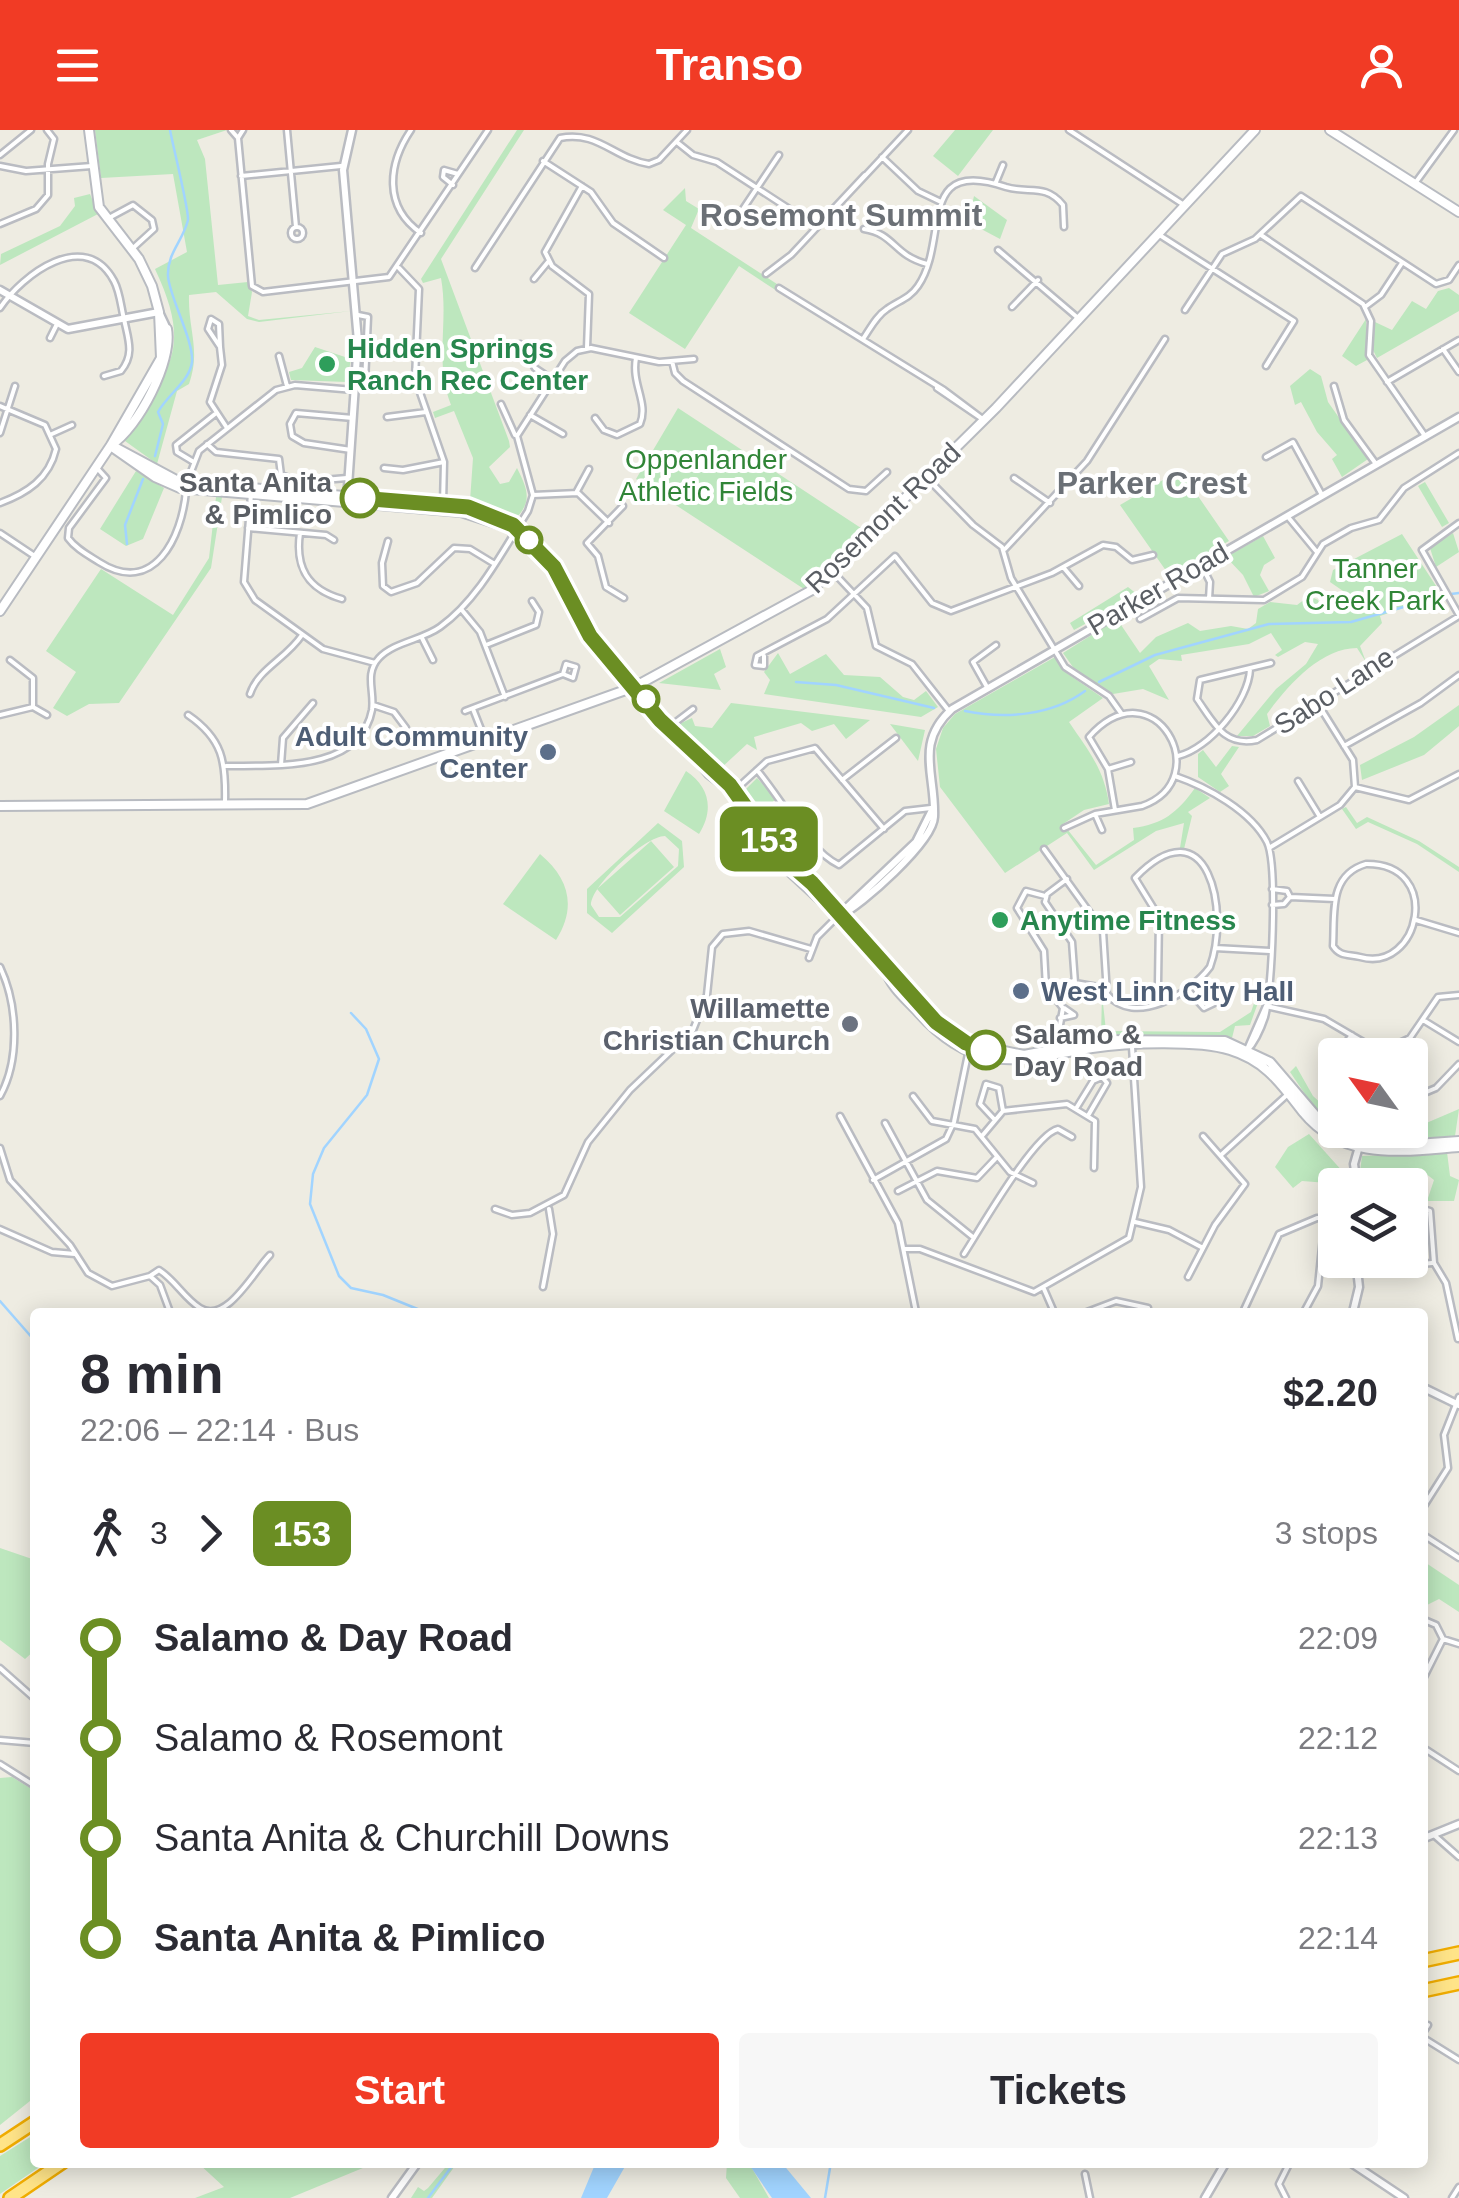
<!DOCTYPE html>
<html lang="en">
<head>
<meta charset="utf-8">
<style>
	:root { --surface:#fff; --page:#f7f7f7; --text:#2b2b33; --muted:#7c7c81; --accent:#f13b25 }
	body { margin:0; font-family:Helvetica,sans-serif; background:var(--page); color:var(--text); height:100vh; display:flex; flex-direction:column; font-size:38px; white-space:nowrap }
	* { box-sizing:border-box; margin:0 }
	p { font-size:32px; color:var(--muted) }
	.icon { flex:none; width:55px; height:55px; fill:none; stroke:currentColor; stroke-width:2; stroke-linecap:round; stroke-linejoin:round }
	.map { position:relative; flex:1; overflow:hidden }
	.sheet { position:absolute; left:30px; top:1178px; width:1398px; height:860px; display:flex; flex-direction:column; background:var(--surface); border-radius:10px; box-shadow:0 5px 25px #0003 }
	.sheet>* { flex:none }
	.badge { padding:0 20px; border-radius:15px; font-size:35px; line-height:65px }
	.needle { width:65px; rotate:303deg }
	.tools { position:absolute; left:1318px; top:908px; display:grid; gap:20px }
	.tools a { display:grid; place-items:center; width:110px; height:110px; border-radius:10px; background:var(--surface); box-shadow:0 5px 25px #0003; font-size:50px }
	.map>.badge { position:absolute; translate:-50% -50%; box-shadow:0 0 0 5px #fff }
	.legs { display:flex; align-items:center; gap:15px; height:110px; padding:0 50px; font-size:32px }
	.legs p { margin-inline-start:auto }
	.headline { display:flex; align-items:center; justify-content:space-between; height:170px; padding:0 50px }
	h1 { font-size:55px; font-weight:800; line-height:75px }
	.button { display:flex; gap:20px; margin-top:auto; padding:20px 50px }
	.button a { flex:1; height:115px; border-radius:10px; background:var(--accent); color:#fff; font-size:40px; font-weight:800; line-height:115px; text-align:center }
	.button a+a { background:var(--page); color:var(--text) }
	ul { padding:0 50px; list-style:none }
	li { display:flex; align-items:center; gap:35px; height:100px; font-size:38px }
	li i { display:grid; place-items:center; width:15px; height:100%; margin:0 12px; background:currentColor }
	li i::after { content:''; width:25px; height:25px; margin:-12px; border:8px solid; border-radius:50%; background:var(--surface) }
	li p { margin-inline-start:auto }
	li:first-child i { background:linear-gradient(#0000 50%,currentColor 0) }
	li:last-child i { background:linear-gradient(currentColor 50%,#0000 0) }
	header { display:flex; justify-content:space-between; align-items:center; height:130px; padding:0 50px; background:var(--accent); color:#fff; font-size:45px; font-weight:800 }
	.map>svg:first-child { display:block }
</style>
</head>
<body>
<header><svg class="icon" aria-label="menu" viewBox="0 0 24 24"><path d="M4 6h16M4 12h16M4 18h16"/></svg>Transo<svg class="icon" aria-label="person" viewBox="0 0 24 24"><circle cx="12" cy="8" r="4"/><path d="M4 21q1-7 8-7t8 7"/></svg></header>
<div class="map">
<svg width="1459" height="2068" viewBox="0 0 1459 2068">
	<rect width="100%" height="100%" fill="#eeece2"/>
	<!-- green -->
	<path fill="#bde7be" fill-rule="evenodd" d="M95,0h132l-30,10 8,19 13,126 30,-3 4,10 -4,24 11,4 92,-9 -92,11 -12,-3 -31,-27 -27,3c-1,35 12,55 0,89l-12,7 -20,73 -32,-23c39,-72 71,-85 30,-172l32,-17 -14,-78 -72,4z
		M517,0h7l-83,129 68,182 1,6 -21,20 11,17 9,-2 8,-14c10,20 16,33 -1,50l-46,-17 3,-43 -19,-47 -19,7 -2,-6 18,-7c-17,-44 -2,-82 -10,-127l-18,5 -2,-4z
		M955,0h38l-35,46 -25,-20z
		M685,58l1,13 13,8 -8,19 89,58 -3,5 -38,-25 -54,83 -56,-36 57,-88 -23,-15z
		M90,64l8,20 -98,51 1,-11 59,-28 15,-20 -1,-8z
		M974,66l33,24 -7,19 -32,-17z
		M1449,158l10,7v16l-82,47 -5,-10 3,-26 17,8 20,-29 14,8 12,-18z
		M1366,189l1,41 -11,6 -14,-10z
		M315,217l36,12 -4,23 -56,-2 -2,-8 13,-4z
		M1310,239l11,7 7,26 40,57 -26,18 -10,-18 5,-4 -20,-23 -16,-30 -6,3 -5,-19z
		M678,278l186,122 -60,59 -168,-110z
		M1180,340l49,71 -60,34 -49,-70z
		M136,341l28,17 -21,51 -17,7 -26,-17z
		M1425,352l24,41 -7,4 -24,-41z
		M216,367h6l-11,71 -92,135 -30,1 -22,12 -14,-8 23,-36 -30,-21 55,-82 72,46 36,-57z
		M1453,403l6,19 -23,15 -6,-19z
		M1402,404l40,61 -62,21 2,7 -22,23 6,16 -9,-14c-36,0 -69,37 -90,66l3,12 -17,10h-16l39,-47 30,-25 12,-20 -13,-2 -27,15 -3,-2 7,-5 -11,-17 -22,11 -68,11 1,6 -23,-2 -10,7 20,34 -26,-11 -30,5 -38,-24 -12,-17 54,-34 23,34 16,-16 32,-14 12,8 31,-5 17,3 8,-6 2,-14 12,-7 27,3 12,-9 9,4 5,12 25,-2 -5,-19 -13,-9 3,-12z
		M1263,406l12,22 -11,7 -4,10 9,16 -15,6 -11,-22 -17,-18z
		M1128,457l10,8 -64,35 -4,-7z
		M720,519l6,18 -12,7 7,16 -62,-7z
		M778,523l12,21 36,-20 18,21 36,2 23,20 11,3 12,-9 12,16 -17,10 -157,-23 6,-14 -6,-8z
		M1055,527l13,17 35,24 -34,24c18,27 35,46 40,82l-25,6 -21,14 33,41 38,-25 -1,-12c30,-4 44,-15 62,-40l15,10 -22,14 4,4 -8,33 -4,-1 4,-25 -28,8 -62,39 -27,-37 -62,40 -65,-86 -4,-38 7,-21 12,-14z
		M731,573l139,17 -24,19 -12,-15 -22,7 -11,-8 -47,14 3,13 -10,-6 -27,25 -41,-45 13,-6 3,8 17,2z
		M1459,575v21l-35,29 -62,25 -2,-15 54,-28z
		M890,594l35,6 -7,31z
		M1232,616l7,1 -18,27 8,12 -9,6 -22,-15v-23l5,-4 13,17z
		M686,641c24,16 28,39 13,63l-35,-23z
		M757,648l19,21 -16,14 -16,-22z
		M1346,677l11,16 10,-6 52,24 40,26v5l-42,-28 -49,-22 -12,7 -14,-20z
		M658,693l24,18 2,26 -72,66 -25,-20v-24zM665,706l14,13 -1,17 -58,51h-21l-8,-12c0,-20 54,-69 74,-69z
		M651,711l23,26 -54,48 -23,-26z
		M540,724c29,24 37,53 16,86l-53,-36z
		M1260,856h4l-14,39 -15,1 -3,12 -131,-2 1,-42 4,37 114,1 31,-20z
		M1296,936l17,30 22,20v10l-22,-20 -23,-34z
		M1459,979l-4,27 -70,5 -42,-11h67z
		M1309,1004l44,49v2l-51,-4 -9,7 -18,-21 13,-20z
		M1447,1022l3,24 9,4 -5,21h-27l7,-21 -13,-10 -61,2 2,-16z
		M0,1418l35,12v90l-10,9 -25,-19z
		M1423,1431l36,24v27l-20,-13 -16,8z
		M12,1647l23,14v306l-35,28v-347z
		M35,2004v28l10,1 -45,31v-38z
		M450,2032l7,1 -25,35h-21l7,-11 6,4 4,-3z
		M198,2033h177l-85,35h-95l29,-11z
		M727,2033h22l20,35h-29l-14,-20z"/>
	<!-- water -->
	<path fill="#a1d4ff" d="M596,2032l31,1 -20,35h-26z
		M748,2033h34l29,35h-39z"/>
	<g fill="none" stroke-linecap="round" stroke-linejoin="round">
		<!-- stream -->
		<path stroke="#a1d4ff" stroke-width="2.5" d="M155,326l8,-32 -5,-12c9,-17 32,-31 34,-50 2,-21 -23,-66 -24,-86 -1,-23 15,-35 20,-56 1,-10 -15,-74 -18,-90
			M127,414l-2,-19 18,-46
			M1451,464l8,-1
			M796,552l40,3 98,23
			M1099,552l56,-27 114,-31 82,-2 91,-26
			M965,581c40,8 86,5 120,-20
			M351,883l15,16 13,30 -12,36 -43,53 -11,26 -3,30 29,72 12,12 32,7 42,17
			M0,1171l35,40
			M428,2068l27,-36
			M825,2068l6,-36"/>
		<!-- minor casing -->
		<g stroke="#babcc2" stroke-width="9">
			<path id="minor" d="M231,0l7,8
				M243,0l-5,8 14,148 11,6 126,-15 99,-147
				M287,0l9,97
				M411,0c-23,34 -28,77 10,103
				M1069,0l115,75
				M678,13l15,12 24,7 100,65
				M0,25l31,-25
				M882,27l36,34 23,11
				M543,31l48,31 22,31 51,35
				M0,36l26,5 66,-5
				M241,46l100,-10
				M996,52l7,-17
				M1416,52l38,-52
				M453,55l-10,-8 1,-7 14,4
				M582,56l-37,66 7,14 37,28 -2,54
				M739,85l40,-60
				M107,89l26,-14 19,15 2,9 -22,20
				M822,91l43,-46
				M0,94l36,-15 12,-14v-31l6,-25 -7,-9
				M291 103a6 6 0 1 1 12 0a6 6 0 1 1-12 0Z
				M864,99c31,5 29,26 63,35
				M1158,104l136,87 -28,45
				M1261,105l102,69 8,17 -2,34 56,81
				M998,120l80,68
				M399,138l20,21 -4,89 29,84 -1,42
				M475,138l85,-130c37,-8 55,21 89,26l10,-4 28,-30
				M766,144l25,-19 117,-125
				M534,149l14,-17
				M779,158l165,102 40,30
				M1012,177l26,-27
				M1365,177l16,-12 21,-32
				M0,178c22,-33 85,-81 114,-27 6,11 7,26 10,38 4,20 11,35 -3,52l-17,5
				M1185,180l37,-56 33,-15 46,-43 135,88 13,-4 10,-15
				M211,189l8,5 1,23 -12,-18z
				M50,208l6,-12
				M863,209c7,-10 13,-23 24,-30 11,-8 23,-11 31,-23 32,-46 -3,-130 88,-99 23,7 39,-4 57,18l1,22
				M520,214l15,24 18,12
				M220,217l2,18 -12,37 17,26
				M1443,219l16,23
				M279,226l8,30
				M672,231l3,12 8,8 166,108 17,2 21,-19
				M1387,252l72,-42
				M356,253l9,-1 3,-65 -10,-2
				M1334,256l10,34 32,44
				M937,258l44,30
				M501,274l14,31
				M0,276l45,19 11,24c-7,30 -29,44 -56,54
				M530,285l33,19
				M387,287l39,-5
				M595,288l9,12 13,5 23,-11c9,-21 -9,-40 -4,-66
				M0,303l15,-47
				M52,304l20,-9
				M207,314l9,8 63,7 2,16 19,7 47,-4
				M351,320l-47,-7 -12,-7 -2,-12 6,-11 57,5
				M1266,327l27,-15 29,53
				M192,331l-15,-9 -1,-7 39,-31
				M96,337l10,11 -37,50 -1,10c8,11 20,17 31,24 55,35 83,-25 87,-71
				M384,338l19,2 41,-8
				M926,347l47,48 29,22 9,31 54,89 44,29 12,17
				M1014,348l36,25
				M187,352l12,-31 77,-61 19,-5 59,5
				M576,363l13,-24
				M251,364l-7,88 11,18 68,49 52,14
				M533,365l45,-2 31,30
				M623,376l-36,37 11,13 8,31 18,11
				M1288,387l28,34
				M1459,393l-37,27 37,65
				M248,398l78,7 8,5
				M0,403l33,22
				M300,403c-5,34 7,56 42,66
				M388,411l-6,22 1,23 8,6 26,-9 37,-35 16,1 23,14
				M1005,419l82,-88 78,-122
				M1202,436l8,16 -1,17
				M1063,437l16,19
				M834,443l33,35 9,38 36,18 37,47
				M461,479l19,23 25,65
				M1140,489l38,-21 86,2 38,-23 21,-33 28,-16 28,-8 25,-32 55,-35
				M422,508l11,22
				M486,515l50,-20 3,-13 -7,-11
				M764,526v10l-9,-1 2,-9 70,-37 68,-63 37,47 19,8 101,-38 51,-28 13,2 16,13 21,-5
				M10,530l23,18v29
				M1271,533l-71,17 -3,19c17,24 27,48 60,41l202,-124
				M987,557l-14,-25 23,-17
				M250,564c8,-25 36,-35 52,-59
				M373,575l21,7 12,16
				M33,577l14,8
				M473,579l11,28
				M465,581l98,-37 10,4 3,-11 -10,-3 -3,10
				M0,585l33,-8
				M188,585c35,24 38,47 37,87
				M668,598l25,-19
				M1344,616l77,-43 38,-28
				M1178,626c31,-7 71,-55 72,-87
				M281,635l2,-27 30,-35
				M226,636c46,-1 134,7 146,-56 3,-18 -8,-36 7,-52 15,-16 43,-18 61,-31 39,-28 63,-77 88,-116l5,-16 -16,-59 48,-75 12,-10 14,-3 68,14 35,-3
				M1108,639l23,-7
				M757,640c24,28 51,80 82,95l66,-54 26,-3
				M1175,646c32,11 76,35 92,66 11,23 5,150 -2,175 -4,12 -10,25 -18,34
				M842,650l54,-42
				M1298,651l22,36
				M1355,657l54,13 50,-26
				M733,662l34,-31 48,-13 69,81
				M1095,684l7,16
				M1064,698l31,-14 47,-8c76,-27 12,-142 -53,-69l19,32 7,41
				M1269,718l71,-43 15,-18 -2,-27 -35,-56
				M1044,719l59,82 4,63c27,33 83,0 103,-27 20,-55 -1,-165 -75,-89l24,39 -1,67 9,16
				M1366,734c78,-1 54,110 -6,93 -11,-3 -20,0 -27,-11 2,-32 -5,-71 33,-82z
				M1067,749l-20,15 -2,8 27,40 3,41 29,5
				M1045,766l-19,-5 -9,17 27,43 2,36 17,21 -5,28
				M1290,767l45,2
				M1272,775l12,-1 6,-7 -3,-6 -15,-2
				M1416,790l43,13
				M1215,818l55,3
				M809,828l8,-21 21,-21
				M0,837c18,38 20,93 0,129
				M1186,858l18,20 25,-12
				M1051,865l22,-14
				M1055,867l22,-12
				M1266,876l58,13 46,27 16,3 24,-11 28,-41 21,-2
				M1060,888l14,-3 -10,-7
				M1423,890l36,22
				M1248,917l18,-41
				M1337,925l15,-20
				M1335,928l-6,12 6,11
				M913,966l19,25 43,8 35,43 23,11
				M1410,969l26,-11 23,-24
				M1077,977l16,-26 9,-4 5,6 -18,31
				M840,986l58,107 18,89
				M994,989l-14,-15 6,-20 13,4 4,23
				M885,993l42,77 47,38
				M982,1006l21,-25 64,-7 28,17 -1,47
				M0,1018l10,32 60,65 18,28 24,13 38,-10 10,9 10,27
				M1221,1025l67,-61
				M873,1050l73,-41 8,-17 14,-68
				M898,1061l39,-20 40,7 19,-20
				M1410,1075l20,6 4,52 12,20 12,56
				M495,1079l17,6 18,-2 34,-18 24,-53 42,-52 63,-60 14,-35 5,-48 11,-13 26,-3 62,18
				M1135,1092l34,8 34,18
				M0,1099l52,23 23,2
				M905,1119h15l114,43 95,-54 12,-51 -9,-140
				M964,1124c15,-23 70,-120 94,-125l14,8
				M1357,1140l75,-7
				M150,1146l9,-6c16,10 25,28 41,38 26,17 54,-37 70,-53
				M1188,1147l27,-52 30,-41 -42,-48
				M543,1157l10,-53 -4,-25
				M1044,1159l10,23
				M1087,1182l29,-11 32,7
				M1243,1182l36,-78 38,-16h18
				M1304,1182l14,-26 7,-68
				M1422,1379l26,-41 -4,-33 15,-38
				M1422,1404l37,24
				M1422,1489l14,6 7,14 -21,42
				M1443,1509l16,5
				M0,1538l35,31
				M0,1610l35,3
				M1422,1617l37,24
				M0,1634l35,22
				M1434,1705l25,22
				M1422,1904l6,-9
				M1422,1907l37,23
				M1085,2044l5,24
				M1286,2068l-7,-14 11,-22
				M1452,2068l7,-11"/>
		</g>
		<!-- tertiary casing -->
		<g stroke="#babcc2" stroke-width="11">
			<path id="tertiary" d="M0,160l68,39 91,-17 8,17
				M347,371l11,-160 -15,-171 9,-40
				M838,786l78,-74 16,-32
				M839,786c22,-10 94,-74 95,-99 2,-42 -20,-74 18,-108l507,-292
				M1357,1055l-3,-21 6,-21
				M1353,1182l6,-25 -3,-27
				M1422,1257l37,18
				M1422,1709l37,-15
				M1350,2032l54,36
				M392,2068l26,-36
				M1205,2068l21,-36"/>
		</g>
		<!-- secondary casing -->
		<g stroke="#b8bbc1" stroke-width="12">
			<path id="secondary" d="M1330,0l129,82
				M111,315l69,37 281,24 52,19 41,42 28,58 45,52 13,25 90,83 44,72 64,59
				M111,315c27,-17 62,-84 56,-116
				M112,317l43,30 25,11 281,24 55,18
				M0,481l111,-166 50,-87 -2,-46 -7,-26 -13,-27 -40,-52 -10,-77
				M640,567l21,23
				M687,617l22,27 24,18
				M0,676l307,-2 327,-117 178,-97 184,-182 259,-278
				M761,702l171,185 34,26 58,12 80,-15 121,1 45,21 47,55 31,21 40,8 71,-5
				M886,840c4,16 21,30 32,42 58,65 100,48 174,36 34,-5 105,-8 138,2 36,11 51,34 73,62 41,50 99,39 156,35"/>
		</g>
		<!-- motorway casing -->
		<g stroke="#f0ac00" stroke-width="16">
			<path id="motorway" d="M1422,1831l37,-8
				M1422,1861l37,-8
				M0,2015l35,-23
				M10,2068l53,-36"/>
		</g>
		<!-- minor -->
		<use href="#minor" stroke="#fff" stroke-width="4"/>
		<!-- tertiary -->
		<use href="#tertiary" stroke="#fff" stroke-width="6"/>
		<!-- secondary -->
		<use href="#secondary" stroke="#fff" stroke-width="8"/>
		<!-- motorway -->
		<use href="#motorway" stroke="#ffe488" stroke-width="11"/>
	</g>
	<g fill="none" stroke-linecap="round" stroke-linejoin="round">
		<!-- line-1 casing -->
		<g stroke="#fff" stroke-width="22">
			<path id="line-1" d="M360,368l108,9 45,18 41,42 36,69 70,84 70,65 50,70 32,28 124,139 30,21 20,7"/>
		</g>
		<!-- line-1 -->
		<use href="#line-1" stroke="#6b8e23" stroke-width="15"/>
	</g>
	<!-- markers -->
	<g fill="#2e9e5b" stroke="#fff" stroke-width="4">
		<circle cx="327" cy="234" r="10"/>
		<circle cx="1000" cy="790" r="10"/>
	</g>
	<g fill="#fff" stroke="#6b8e23" stroke-width="5">
		<circle cx="360" cy="368" r="18"/>
		<circle cx="529" cy="410" r="12"/>
		<circle cx="646" cy="569" r="12"/>
		<circle cx="986" cy="920" r="18"/>
	</g>
	<g fill="#5c6f8a" stroke="#fff" stroke-width="4">
		<circle cx="548" cy="622" r="10"/>
		<circle cx="1021" cy="861" r="10"/>
	</g>
	<circle fill="#6b7280" stroke="#fff" stroke-width="4" cx="850" cy="894" r="10"/>
	<g text-anchor="middle" dominant-baseline="central" stroke-width="8" stroke-linejoin="round" paint-order="stroke">
		<!-- leisure labels -->
		<g font-size="28" font-weight="bold" fill="#27864d" stroke="#fff" text-anchor="start">
			<text x="347" y="218">Hidden Springs<tspan x="347" dy="32">Ranch Rec Center</tspan></text>
			<text x="1020" y="790">Anytime Fitness</text>
		</g>
		<!-- park labels -->
		<g font-size="28" fill="#308537" stroke="#fff">
			<text x="706" y="329">Oppenlander<tspan x="706" dy="32">Athletic Fields</tspan></text>
			<text x="1375" y="438">Tanner<tspan x="1375" dy="32">Creek Park</tspan></text>
		</g>
		<!-- stop labels -->
		<g font-size="28" font-weight="bold" fill="#5a5e64" stroke="#fff" text-anchor="end">
			<text x="332" y="352">Santa Anita<tspan x="332" dy="32">&amp; Pimlico</tspan></text>
			<text x="1014" y="904" text-anchor="start">Salamo &amp;<tspan x="1014" dy="32">Day Road</tspan></text>
		</g>
		<!-- street labels -->
		<g font-size="28" fill="#5a5e64" stroke="#fff">
			<text transform="translate(883 388) rotate(-44)">Rosemont Road</text>
			<text transform="translate(1158 459) rotate(-30)">Parker Road</text>
			<text transform="translate(1334 561) rotate(-33)">Sabo Lane</text>
		</g>
		<!-- service labels -->
		<g font-size="28" font-weight="bold" fill="#4e5e75" stroke="#fff" text-anchor="end">
			<text x="528" y="606">Adult Community<tspan x="528" dy="32">Center</tspan></text>
			<text x="1041" y="861" text-anchor="start">West Linn City Hall</text>
		</g>
		<!-- worship labels -->
		<g font-size="28" font-weight="bold" fill="#5b616d" stroke="#fff" text-anchor="end">
			<text x="830" y="878">Willamette<tspan x="830" dy="32">Christian Church</tspan></text>
		</g>
		<!-- quarter labels -->
		<g font-size="32" font-weight="bold" fill="#6b7076" stroke="#fff">
			<text x="841" y="85">Rosemont Summit</text>
			<text x="1152" y="353">Parker Crest</text>
		</g>
	</g>
</svg>
<div class="tools">
<a><svg class="needle" viewBox="-14 -14 28 28"><path d="M0-13l5 13h-10z" fill="#e53935"/><path d="M0 13l5-13h-10z" fill="#7c7c81"/></svg></a>
<a><svg class="icon" aria-label="layers" viewBox="0 0 24 24"><path d="M12 4l9 5-9 5-9-5zM3 14l9 5 9-5"/></svg></a>
</div>
<b class="badge" style="left:769px;top:709px;background:#6b8e23;color:#fff">153</b>
<section class="sheet">
<div class="headline"><div><h1>8 min</h1><p>22:06 – 22:14 · Bus</p></div><b>$2.20</b></div>
<div class="legs"><svg class="icon" aria-label="walk" viewBox="0 0 24 24"><circle cx="13" cy="4" r="2"/><path d="M13 8l-2 6 4 7M11 14l-3 7M7 12l3-4h3l4 4"/></svg>3<svg class="icon" aria-label="forward" viewBox="0 0 24 24"><path d="M9 5l7 7-7 7"/></svg><b class="badge" style="background:#6b8e23;color:#fff">153</b><p>3 stops</p></div>
<ul>
<li><i style="color:#6b8e23"></i><b>Salamo &amp; Day Road</b><p>22:09</p></li>
<li><i style="color:#6b8e23"></i><span>Salamo &amp; Rosemont</span><p>22:12</p></li>
<li><i style="color:#6b8e23"></i><span>Santa Anita &amp; Churchill Downs</span><p>22:13</p></li>
<li><i style="color:#6b8e23"></i><b>Santa Anita &amp; Pimlico</b><p>22:14</p></li>
</ul>
<div class="button"><a>Start</a><a>Tickets</a></div>
</section>
</div>
</body>
</html>
